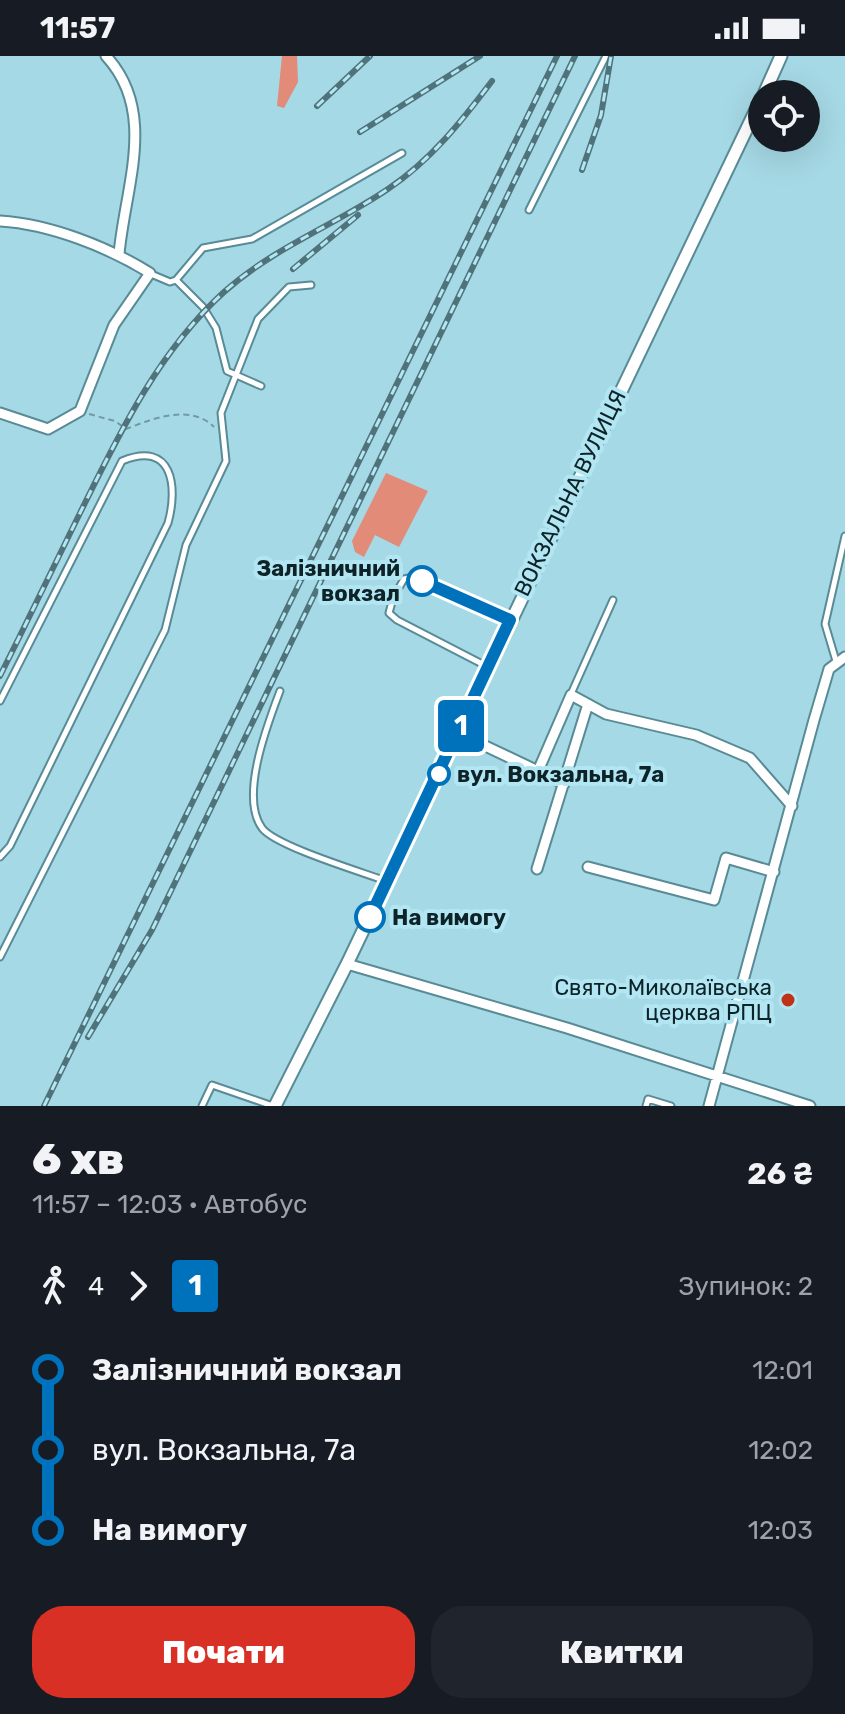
<!DOCTYPE html>
<html lang="uk">
<head>
<meta charset="utf-8">
<style>
	:root { --surface:#171b24; --page:#20242c; --text:#f1f3f6; --muted:#9ea1a6; --accent:#d93025 }
	body { margin:0; font-family:Rubik,sans-serif; background:var(--page); color:var(--text); height:100vh; display:flex; flex-direction:column; font-size:30px; white-space:nowrap }
	* { box-sizing:border-box; margin:0 }
	p { font-size:26px; color:var(--muted) }
	.icon { flex:none; width:44px; height:44px; fill:none; stroke:currentColor; stroke-width:2; stroke-linecap:round; stroke-linejoin:round }
	.map { position:relative; height:1050px; overflow:hidden }
	.panel { display:flex; flex-direction:column; background:var(--surface); flex:1 }
	.panel>* { flex:none }
	.badge { padding:0 16px; border-radius:6px; font-size:28px; line-height:52px }
	.controls { position:absolute; left:748px; top:24px; display:grid; gap:16px }
	.controls a { display:grid; place-items:center; width:72px; height:72px; border-radius:50%; background:var(--surface); box-shadow:0 8px 32px #0002; font-size:40px }
	.map>.badge { position:absolute; translate:-50% -50%; box-shadow:0 0 0 4px #fff }
	.legs { display:flex; align-items:center; gap:12px; height:88px; padding:0 32px; font-size:26px }
	.legs p { margin-inline-start:auto }
	.head { display:flex; align-items:center; justify-content:space-between; height:136px; padding:0 32px }
	h1 { font-size:44px; font-weight:800; line-height:60px }
	.action { display:flex; gap:16px; margin-top:auto; padding:16px 32px }
	.action a { flex:1; height:92px; border-radius:32px; background:var(--accent); color:#fff; font-size:32px; font-weight:800; line-height:92px; text-align:center }
	.action a+a { background:var(--page); color:var(--text) }
	ul { padding:0 32px; list-style:none }
	li { display:flex; align-items:center; gap:28px; height:80px; font-size:30px }
	li i { display:grid; place-items:center; width:12px; height:100%; margin:0 10px; background:currentColor }
	li i::after { content:''; width:20px; height:20px; margin:-10px; border:6px solid; border-radius:50%; background:var(--surface) }
	li p { margin-inline-start:auto }
	li:first-child i { background:linear-gradient(#0000 50%,currentColor 0) }
	li:last-child i { background:linear-gradient(currentColor 50%,#0000 0) }
	.status { display:flex; justify-content:space-between; align-items:center; height:56px; padding:0 40px; background:var(--surface); direction:ltr }
	.status svg { height:22px; fill:currentColor }
	.map>svg:first-child { display:block }
</style>
</head>
<body>
<div class="status"><b>11:57</b><svg viewBox="0 0 49 12"><path d="M0 12V9h3v3zM5 12V6h3v6zM10 12V3h3v9zM15 12V0h3v12zM26 1h20v11H26zM47 4h2v5h-2z"/></svg></div>
<div class="map">
<svg width="845" height="1050" viewBox="0 0 845 1050">
	<rect width="100%" height="100%" fill="#a5d9e5"/>
	<!-- green -->
	<path fill="#e18b78" d="M282,0h15l1,26 -14,26 -7,-2z
		M386,417l42,18 -29,56 -24,-12 -11,22 -9,-5 -3,-11z"/>
	<g fill="none" stroke-linecap="round" stroke-linejoin="round">
		<!-- service casing -->
		<g stroke="#588b96" stroke-width="9">
			<path id="service" d="M529,154l77,-154
				M151,218l19,8 6,-2 27,-32 49,-9 150,-86
				M176,224l27,27 13,21 11,43 34,15
				M836,605l-11,-37 20,-88
				M488,611l-91,-47 -8,-7 4,-15 11,-19 9,-2 97,43
				M280,635c-12,32 -41,106 -18,137 13,18 100,44 124,53
				M571,638l42,-94
				M0,645l122,-240c51,-21 56,26 46,62l-158,323 -10,11
				M0,901l165,-327 21,-85 40,-84 -5,-48 37,-94 31,-32 22,-2
				M202,1050l10,-21 61,21
				M646,1050l2,-7 23,7"/>
		</g>
		<!-- minor casing -->
		<g stroke="#588b96" stroke-width="13">
			<path id="minor" d="M106,0c52,56 19,131 13,198
				M0,165c50,3 108,26 150,52l-36,52 -34,86 -32,18 -48,-16
				M458,677l80,38 33,-76 35,19 90,21 54,23 42,48
				M538,715l26,13
				M588,811l126,33 12,-42 48,14
				M537,813l51,-165
				M347,908l220,64 243,78
				M709,1050l105,-386 15,-51 16,-12"/>
		</g>
		<!-- tertiary casing -->
		<g stroke="#588b96" stroke-width="15">
			<path id="tertiary" d="M764,38l17,-38
				M275,1050l72,-142 415,-867"/>
		</g>
		<!-- path -->
		<path stroke="#719aa4" stroke-width="2" stroke-dasharray="6 4" stroke-linecap="butt" d="M89,358l26,7 11,8c26,-10 64,-26 88,-2
			M385,531l6,3"/>
		<!-- service -->
		<use href="#service" stroke="#fff" stroke-width="5"/>
		<!-- minor -->
		<use href="#minor" stroke="#fff" stroke-width="9"/>
		<!-- tertiary -->
		<use href="#tertiary" stroke="#fff" stroke-width="11"/>
		<!-- rail casing -->
		<g stroke="#50737b" stroke-width="6">
			<path id="rail" d="M317,50l53,-50
				M360,76l120,-76
				M582,114l19,-55 10,-59
				M293,213l65,-54
				M0,620c27,-54 53,-108 80,-163 39,-79 78,-161 144,-221 49,-44 111,-67 164,-103 43,-29 73,-67 104,-108
				M88,981l64,-107 423,-874
				M44,1050l513,-1050"/>
		</g>
		<!-- rail -->
		<use href="#rail" stroke="#b2e6f3" stroke-width="3" stroke-dasharray="9" stroke-linecap="butt"/>
	</g>
	<g fill="none" stroke-linecap="round" stroke-linejoin="round">
		<!-- line-1 casing -->
		<g stroke="#fff" stroke-width="18">
			<path id="line-1" d="M370,861l140,-297 -88,-39"/>
		</g>
		<!-- line-1 -->
		<use href="#line-1" stroke="#0072bc" stroke-width="12"/>
	</g>
	<!-- markers -->
	<g fill="#fff" stroke="#0072bc" stroke-width="4">
		<circle cx="422" cy="525" r="14"/>
		<circle cx="439" cy="718" r="10"/>
		<circle cx="370" cy="861" r="14"/>
	</g>
	<circle fill="#bf3416" stroke="#b2e6f3" stroke-width="3" cx="788" cy="944" r="8"/>
	<g text-anchor="middle" dominant-baseline="central" stroke-width="8" stroke-linejoin="round" paint-order="stroke">
		<!-- street labels -->
		<g font-size="22" fill="#0e2328" stroke="#b2e6f3">
			<text transform="translate(570 437) rotate(-64)">ВОКЗАЛЬНА ВУЛИЦЯ</text>
		</g>
		<!-- stop labels -->
		<g font-size="22" font-weight="bold" fill="#0e2328" stroke="#b2e6f3" text-anchor="start">
			<text x="400" y="512" text-anchor="end">Залізничний<tspan x="400" dy="25">вокзал</tspan></text>
			<text x="457" y="718">вул. Вокзальна, 7а</text>
			<text x="392" y="861">На вимогу</text>
		</g>
		<!-- poi labels -->
		<g font-size="22" fill="#0e2328" stroke="#b2e6f3" text-anchor="end">
			<text x="772" y="931">Свято-Миколаївська<tspan x="772" dy="25">церква РПЦ</tspan></text>
		</g>
	</g>
</svg>
<div class="controls">
<a><svg class="icon" aria-label="locate" viewBox="0 0 24 24"><circle cx="12" cy="12" r="6"/><path d="M12 2v4M12 18v4M2 12h4M18 12h4"/></svg></a>
</div>
<b class="badge" style="left:461px;top:670px;background:#0072bc;color:#fff">1</b>
</div>
<section class="panel">
<div class="head"><div><h1>6 хв</h1><p>11:57 – 12:03 · Автобус</p></div><b>26 ₴</b></div>
<div class="legs"><svg class="icon" aria-label="walk" viewBox="0 0 24 24"><circle cx="13" cy="4" r="2"/><path d="M13 8l-2 6 4 7M11 14l-3 7M7 12l3-4h3l4 4"/></svg>4<svg class="icon" aria-label="forward" viewBox="0 0 24 24"><path d="M9 5l7 7-7 7"/></svg><b class="badge" style="background:#0072bc;color:#fff">1</b><p>Зупинок: 2</p></div>
<ul>
<li><i style="color:#0072bc"></i><b>Залізничний вокзал</b><p>12:01</p></li>
<li><i style="color:#0072bc"></i><span>вул. Вокзальна, 7а</span><p>12:02</p></li>
<li><i style="color:#0072bc"></i><b>На вимогу</b><p>12:03</p></li>
</ul>
<div class="action"><a>Почати</a><a>Квитки</a></div>
</section>
</body>
</html>
